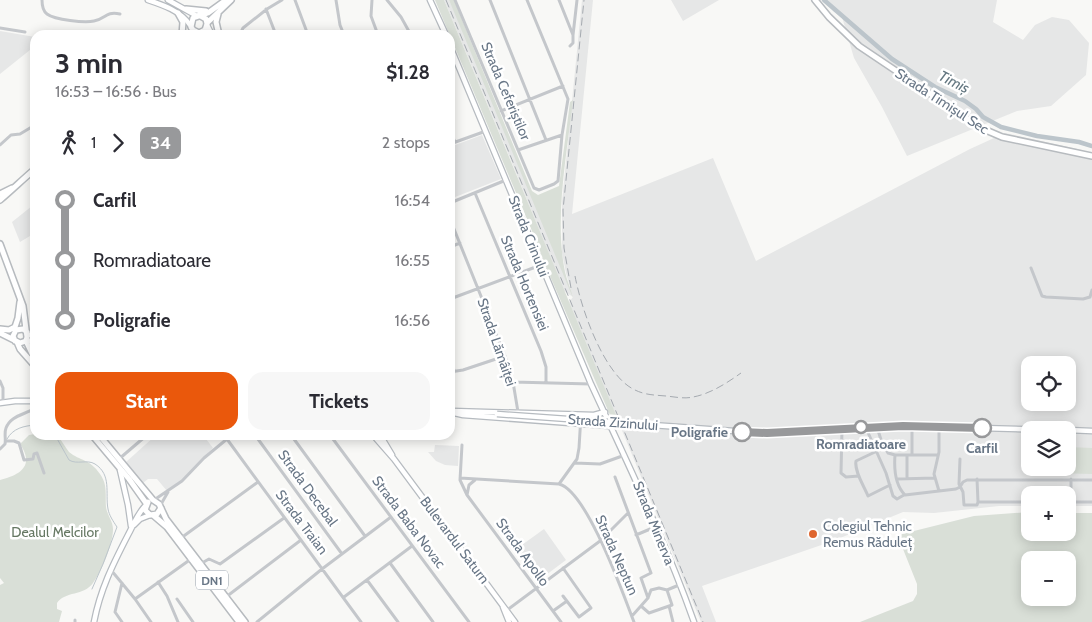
<!DOCTYPE html>
<html lang="en">
<head>
<meta charset="utf-8">
<style>
	:root { --surface:#fff; --page:#f7f7f7; --text:#2b2b33; --muted:#7c7c81; --accent:#ea580c }
	body { margin:0; font-family:Cabin,sans-serif; background:var(--page); color:var(--text); height:100vh; display:flex; flex-direction:column; font-size:19px; white-space:nowrap }
	* { box-sizing:border-box; margin:0 }
	p { font-size:16px; color:var(--muted) }
	.icon { flex:none; width:28px; height:28px; fill:none; stroke:currentColor; stroke-width:2; stroke-linecap:round; stroke-linejoin:round }
	.map { position:relative; flex:1; overflow:hidden }
	.sheet { position:absolute; left:30px; top:30px; width:425px; height:410px; display:flex; flex-direction:column; background:var(--surface); border-radius:15px; box-shadow:0 2px 12px #0003 }
	.sheet>* { flex:none }
	.badge { padding:0 10px; border-radius:8px; font-size:18px; line-height:32px }
	.buttons { position:absolute; left:1021px; top:356px; display:grid; gap:10px }
	.buttons a { display:grid; place-items:center; width:55px; height:55px; border-radius:10px; background:var(--surface); box-shadow:0 2px 12px #0003; font-size:25px }
	.map>.badge { position:absolute; translate:-50% -50%; box-shadow:0 0 0 2px #fff }
	.legs { display:flex; align-items:center; gap:8px; height:55px; padding:0 25px; font-size:16px }
	.legs p { margin-inline-start:auto }
	.overview { display:flex; align-items:center; justify-content:space-between; height:85px; padding:0 25px }
	h1 { font-size:28px; font-weight:700; line-height:38px }
	.primary-button { display:flex; gap:10px; margin-top:auto; padding:10px 25px }
	.primary-button a { flex:1; height:58px; border-radius:15px; background:var(--accent); color:#fff; font-size:20px; font-weight:700; line-height:58px; text-align:center }
	.primary-button a+a { background:var(--page); color:var(--text) }
	ul { padding:0 25px; list-style:none }
	li { display:flex; align-items:center; gap:18px; height:60px; font-size:19px }
	li i { display:grid; place-items:center; width:8px; height:100%; margin:0 6px; background:currentColor }
	li i::after { content:''; width:12px; height:12px; margin:-6px; border:4px solid; border-radius:50%; background:var(--surface) }
	li p { margin-inline-start:auto }
	li:first-child i { background:linear-gradient(#0000 50%,currentColor 0) }
	li:last-child i { background:linear-gradient(currentColor 50%,#0000 0) }
	.map>svg:first-child { display:block }
</style>
</head>
<body>
<div class="map">
<svg width="1092" height="622" viewBox="0 0 1092 622">
	<rect width="100%" height="100%" fill="#f8f8f6"/>
	<!-- built -->
	<path fill="#e6e7e7" fill-rule="evenodd" d="M444,0h5l6,12 116,279 -5,-18 -4,-20v-51l20,-202h11l-21,214 141,-56 43,103 214,-112 35,-16 77,17 10,5v351h-24v-11h-38v11h-31l-65,7 -31,-1 -70,29 -131,45 14,36h-15l-132,-320 4,-5 -9,-6 -52,-128zM1030,365h38v37h-38zM1030,430h38v38h-38z
		M671,0h48l-36,21z
		M825,0h172l-4,22 30,18 12,-15 17,-8 17,3 20,23 -3,32 -35,31 -34,5 -110,45 -25,-49 -28,-49 -12,-41 -9,-6z
		M0,31l35,6 -5,13 -30,24z
		M482,135l19,44 -51,20v-52z
		M32,206l3,9v18l-15,9 -8,-20z
		M156,435h32l5,5 10,-5 10,13 -32,33 -14,10 -10,-12h-9l-5,4 -17,-21z
		M435,445l24,1 -1,20 -13,-1 -9,-4 -8,-9h6z
		M544,529l22,31 -28,21 -23,-31z"/>
	<!-- green -->
	<path fill="#d9dfd7" fill-rule="evenodd" d="M435,0h9l172,415h-6l-66,-153 -3,1 -4,-11 3,-2z
		M449,0h5l78,191 6,4 21,-9 11,-84 3,-2c-6,54 -19,118 -8,172 2,9 6,17 8,26z
		M35,434v1l23,1c4,5 7,11 11,16 11,9 21,7 31,22 8,11 5,21 6,33 1,8 7,14 7,22 0,15 -11,42 -20,54 -9,13 -28,8 -36,20v6l5,2 -3,11h-59v-37l4,-2 -4,-5v-98c20,-5 35,-14 20,-36l9,-9z
		M1068,447l24,1v26l-42,-1v-5h18z
		M1030,512v20h38v-19h24v109h-232l53,-21 4,-7v-10l-18,-45 3,-5 72,-18zM1030,560h38v38h-38z"/>
	<g fill="none" stroke-linecap="round" stroke-linejoin="round">
		<!-- stream -->
		<path stroke="#bcc5cb" stroke-width="1" d="M55,435l14,25c8,5 18,-1 26,4 17,11 10,29 13,45 1,6 5,12 9,18l-14,37 -11,25
			M7,439c6,-11 17,-13 28,-14"/>
		<!-- river -->
		<path stroke="#bcc5cb" stroke-width="4.5" d="M824,0l68,59 43,28 30,14 11,8 7,8 18,10 36,9 42,6 13,4"/>
		<!-- secondary casing -->
		<g stroke="#b6bbc0" stroke-width="7">
			<path id="secondary" d="M148,0c15,5 33,11 42,25
				M168,0l29,16
				M430,0l16,35
				M207,25l5,10
				M450,46l141,338c36,78 74,156 103,238
				M27,334l8,3
				M26,340l9,2
				M0,403l15,-2h20
				M452,411l142,4 11,-3
				M450,412l13,3 147,11
				M694,428l67,5 142,-7 150,4
				M1068,430l24,1
				M373,435l21,24 121,163
				M380,435l12,20
				M120,470l8,35 3,21
				M134,525l6,-6 10,-4
				M503,607l6,15
				M94,622c6,-32 19,-58 34,-87 6,-11 9,-21 18,-30"/>
		</g>
		<!-- primary casing -->
		<g stroke="#b7bbbf" stroke-width="8">
			<path id="primary" d="M815,0l14,17 30,29 122,82 21,9 90,19
				M186,9l20,2
				M178,13l5,9 -1,13
				M218,14l-2,8 3,13
				M199,15l7,4 1,5 -2,6 -6,3 -6,-3 -2,-3 2,-9 15,-5 18,-13
				M207,23l24,-23
				M0,194l12,-6
				M0,200c12,-10 23,-21 35,-31
				M0,244l23,62 4,31 -1,4 -6,2 -20,-10
				M0,329l9,1 6,-3 3,-9 2,-16
				M15,341l-2,-5 3,-6 7,-1 4,3
				M26,341l9,19
				M17,342l3,7 15,17
				M92,435l37,44 17,24
				M99,435l54,65 6,4 7,15 79,103
				M148,502l-3,8 5,5 7,-1 4,-6
				M153,515l14,12 72,95"/>
		</g>
		<!-- street -->
		<path stroke="#c4c7cb" stroke-width="3" d="M42,0c0,5 1,11 5,14 8,6 38,9 47,7 12,-2 11,-10 26,-7
			M295,0l13,35
			M336,0l4,25 4,10
			M372,0l-1,16 7,19
			M387,0l14,17 10,18
			M455,0l79,188 5,2 15,-6 4,-3 4,-46 6,-36 -41,-99
			M490,0l56,140
			M559,0l14,35v8l-3,3
			M266,9l10,26
			M0,28l25,4
			M242,35v-5l1,-2 24,-19 15,-9
			M573,35l4,-35
			M501,111l62,-25
			M450,131l5,11
			M450,144l36,-13
			M0,145l11,-10 9,-1 15,-9
			M518,150l44,-15
			M475,193l66,158 5,16v16
			M450,203l56,-23
			M450,219l55,137 8,26 5,30
			M450,247l10,-4
			M1031,268l11,28 4,1 37,2 7,-2 2,-7
			M450,299l91,-34
			M450,342l4,30
			M450,372l13,-2 42,-14
			M0,381l3,7v14
			M513,382l78,2
			M912,426v29
			M877,427l5,16 6,10 7,2h42
			M866,428l20,45 7,23 4,3 7,-4
			M842,429l-1,44 5,4 13,-1
			M224,435l137,187
			M255,435l87,119
			M291,435l74,101
			M330,435l139,187
			M6,441h8l5,2 5,17 9,-1 1,-5 3,-1 7,20
			M462,445l-2,35 7,15
			M0,449l5,-5c1,-5 -1,-11 1,-16 5,-13 19,-13 29,-20
			M875,452l-19,9c-2,10 8,25 12,35l22,-11
			M895,455c-1,13 0,30 10,40l51,-6 4,-2 3,-5 4,-2h125
			M119,459l28,-24
			M960,459l-1,25 4,8 1,13h13l1,-3h52
			M575,463l25,1 25,-9
			M615,477l36,96 -10,5 7,20
			M907,477v-22
			M460,478l99,6c28,7 64,110 75,138
			M897,479l38,-1
			M977,479l1,23
			M475,480l-6,5 -2,10 94,127
			M559,484l18,-25 2,-11 2,-33
			M939,491l-5,-17 5,-22v-25
			M154,500l28,-19 22,-23 23,-19
			M1068,502h24
			M1071,502v-23
			M160,506l8,-14
			M636,535l19,-8
			M181,538l77,-56
			M390,563l43,59
			M200,564l9,-5 11,5 64,-46
			M111,570l24,29 16,23
			M367,580l31,42
			M158,582l9,14 11,26
			M122,583l-7,29 7,10
			M563,596l16,21 12,-9 -28,-40
			M226,597l75,-57
			M344,597l68,-51
			M135,599l56,-40
			M177,599l16,23
			M641,606l8,7 23,-8 -5,-15
			M669,606l4,16
			M507,610l93,-69 28,-28
			M553,611l14,-10
			M632,616l16,-18 3,-8 8,-2 8,2 12,-5
			M75,622v-2
			M257,622l65,-53 69,-52"/>
		<!-- secondary -->
		<use href="#secondary" stroke="#fff" stroke-width="4.5"/>
		<!-- primary -->
		<use href="#primary" stroke="#fff" stroke-width="5"/>
		<!-- rail -->
		<path stroke="#a5aab0" stroke-width="1" stroke-dasharray="8 4" stroke-linecap="butt" d="M446,0l257,622
			M575,276c6,32 28,97 58,113 11,6 21,6 33,7 9,1 19,3 27,1 17,-3 34,-14 48,-24
			M571,288l-7,-40 -1,-38 21,-210"/>
		<!-- secondary-bridge casing -->
		<g stroke="#b6bbc0" stroke-width="7" stroke-linecap="butt">
			<path id="secondary-bridge" d="M497,414l197,14"/>
		</g>
		<!-- secondary-bridge -->
		<use href="#secondary-bridge" stroke="#fff" stroke-width="4.5"/>
	</g>
	<g fill="none" stroke-linecap="round" stroke-linejoin="round">
		<!-- line-1 casing -->
		<g stroke="#fff" stroke-width="11">
			<path id="line-1" d="M742,432l25,1 136,-7 79,2"/>
		</g>
		<!-- line-1 -->
		<use href="#line-1" stroke="#98999b" stroke-width="8"/>
	</g>
	<!-- markers -->
	<g fill="#fff" stroke="#98999b" stroke-width="2.5">
		<circle cx="861" cy="427" r="6"/>
		<circle cx="982" cy="428" r="9"/>
		<circle cx="742" cy="432" r="9"/>
	</g>
	<circle fill="#df662f" stroke="#fff" stroke-width="2" cx="813" cy="534" r="5"/>
	<g text-anchor="middle" dominant-baseline="central" stroke-width="5" stroke-linejoin="round" paint-order="stroke">
		<!-- shield labels -->
		<rect fill="#fff" stroke="#959faa" stroke-width="1" x="196" y="570.5" width="32" height="19" rx="4"/>
		<g font-size="12" font-weight="bold" fill="#687686">
			<text x="212" y="580">DN1</text>
		</g>
		<!-- street labels -->
		<g font-size="14" fill="#687686" stroke="#fff">
			<text transform="translate(506 91) rotate(67)">Strada Ceferiștilor</text>
			<text transform="translate(942 101) rotate(33)">Strada Timișul Sec</text>
			<text transform="translate(529 236) rotate(68)">Strada Crinului</text>
			<text transform="translate(525 283) rotate(67)">Strada Hortensiei</text>
			<text transform="translate(497 342) rotate(71)">Strada Lămâiței</text>
			<text transform="translate(613 422) rotate(4)">Strada Zizinului</text>
			<text transform="translate(308 488) rotate(54)">Strada Decebal</text>
			<text transform="translate(302 522) rotate(53)">Strada Traian</text>
			<text transform="translate(409 522) rotate(53)">Strada Baba Novac</text>
			<text transform="translate(654 523) rotate(68)">Strada Minerva</text>
			<text transform="translate(455 540) rotate(53)">Bulevardul Saturn</text>
			<text transform="translate(523 552) rotate(54)">Strada Apollo</text>
			<text transform="translate(617 555) rotate(66)">Strada Neptun</text>
		</g>
		<!-- stop labels -->
		<g font-size="14" font-weight="bold" fill="#687686" stroke="#fff">
			<text x="728" y="432" text-anchor="end">Poligrafie</text>
			<text x="861" y="444">Romradiatoare</text>
			<text x="982" y="448">Carfil</text>
		</g>
		<!-- poi labels -->
		<g font-size="14" fill="#687686" stroke="#fff" text-anchor="start">
			<text x="823" y="526">Colegiul Tehnic<tspan x="823" dy="16">Remus Răduleț</tspan></text>
		</g>
		<!-- park labels -->
		<g font-size="14" fill="#667863" stroke="#fff">
			<text x="55" y="532">Dealul Melcilor</text>
		</g>
		<!-- water labels -->
		<g font-size="15" font-style="italic" fill="#647781" stroke="#fff">
			<text transform="translate(954 82) rotate(27)">Timiș</text>
		</g>
	</g>
</svg>
<div class="buttons">
<a><svg class="icon" aria-label="locate" viewBox="0 0 24 24"><circle cx="12" cy="12" r="6"/><path d="M12 2v4M12 18v4M2 12h4M18 12h4"/></svg></a>
<a><svg class="icon" aria-label="layers" viewBox="0 0 24 24"><path d="M12 4l9 5-9 5-9-5zM3 14l9 5 9-5"/></svg></a>
<a>+</a>
<a>−</a>
</div>
<section class="sheet">
<div class="overview"><div><h1>3 min</h1><p>16:53 – 16:56 · Bus</p></div><b>$1.28</b></div>
<div class="legs"><svg class="icon" aria-label="walk" viewBox="0 0 24 24"><circle cx="13" cy="4" r="2"/><path d="M13 8l-2 6 4 7M11 14l-3 7M7 12l3-4h3l4 4"/></svg>1<svg class="icon" aria-label="forward" viewBox="0 0 24 24"><path d="M9 5l7 7-7 7"/></svg><b class="badge" style="background:#98999b;color:#fff">34</b><p>2 stops</p></div>
<ul>
<li><i style="color:#98999b"></i><b>Carfil</b><p>16:54</p></li>
<li><i style="color:#98999b"></i><span>Romradiatoare</span><p>16:55</p></li>
<li><i style="color:#98999b"></i><b>Poligrafie</b><p>16:56</p></li>
</ul>
<div class="primary-button"><a>Start</a><a>Tickets</a></div>
</section>
</div>
</body>
</html>
